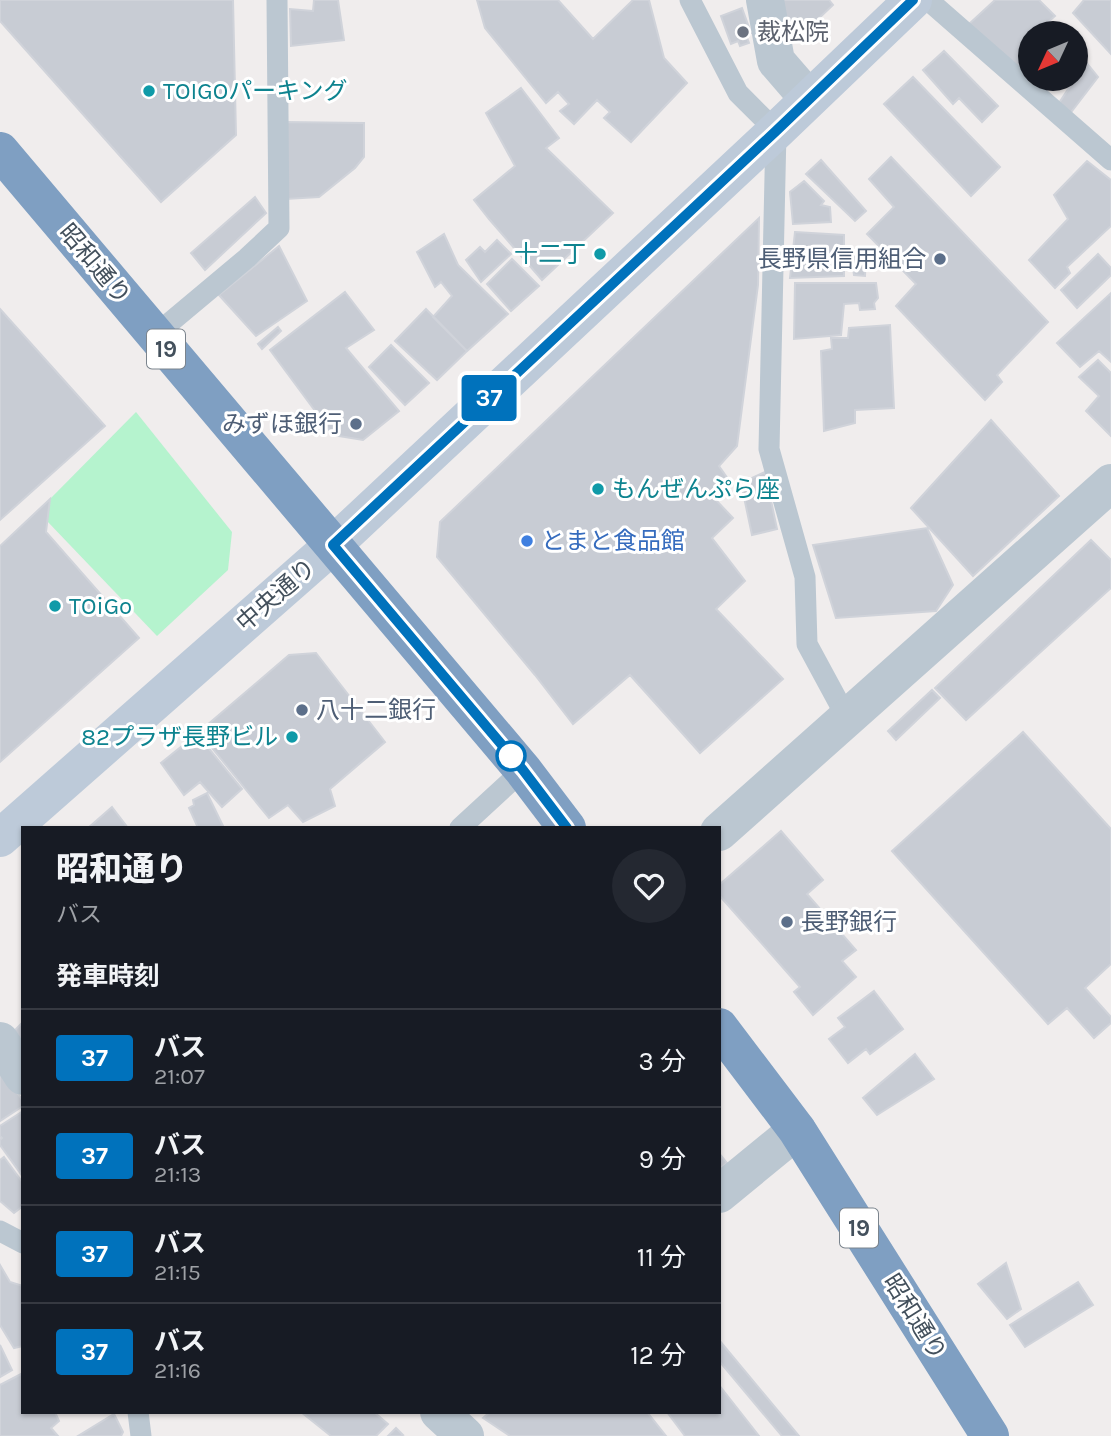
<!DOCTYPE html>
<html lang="ja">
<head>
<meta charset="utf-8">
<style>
	:root { --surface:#171b24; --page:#242831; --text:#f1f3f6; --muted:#9ea1a6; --line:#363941 }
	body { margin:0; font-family:Karla,"Noto Sans JP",sans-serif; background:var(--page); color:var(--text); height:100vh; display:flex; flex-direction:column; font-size:26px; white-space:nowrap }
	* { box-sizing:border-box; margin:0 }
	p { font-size:23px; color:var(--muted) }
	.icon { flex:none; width:38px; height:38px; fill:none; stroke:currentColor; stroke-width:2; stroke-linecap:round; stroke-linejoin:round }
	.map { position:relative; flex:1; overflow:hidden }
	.details { position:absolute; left:21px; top:826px; width:700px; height:588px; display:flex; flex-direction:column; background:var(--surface); border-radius:0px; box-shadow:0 2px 5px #0004 }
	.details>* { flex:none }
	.badge { padding:0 14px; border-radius:5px; font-size:24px; line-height:46px }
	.needle { width:46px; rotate:226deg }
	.fabs { position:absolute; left:1018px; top:21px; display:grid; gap:14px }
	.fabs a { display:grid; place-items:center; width:70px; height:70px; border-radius:50%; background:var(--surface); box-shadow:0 2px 5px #0004; font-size:35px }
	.map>.badge { position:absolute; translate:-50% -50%; box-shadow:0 0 0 4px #fff }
	h2 { padding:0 35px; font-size:26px; line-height:63px }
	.round { display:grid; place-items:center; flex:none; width:74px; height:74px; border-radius:37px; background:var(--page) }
	.head { display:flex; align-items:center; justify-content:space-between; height:119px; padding:0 35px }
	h1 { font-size:33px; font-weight:800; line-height:52px }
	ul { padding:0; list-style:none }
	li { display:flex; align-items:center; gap:21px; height:98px; padding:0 35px; border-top:2px solid var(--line) }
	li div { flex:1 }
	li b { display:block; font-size:26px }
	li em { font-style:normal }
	li .badge { min-width:77px; font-weight:700; text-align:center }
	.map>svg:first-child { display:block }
</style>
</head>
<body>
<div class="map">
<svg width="1111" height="1436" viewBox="0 0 1111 1436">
	<rect width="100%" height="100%" fill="#f0eded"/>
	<!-- green -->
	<path fill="#b5f3ce" d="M136,412l96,120 -4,38 -71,66 -110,-115 3,-22z"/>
	<!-- building -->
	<path fill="#c8ccd4" stroke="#d0d3da" stroke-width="2" d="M0,0h233l3,135 -75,67 -161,-181z
		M314,0h24l6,40 -53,6 -1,-37 23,2z
		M477,0h81l35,39 40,-39h16l15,58 23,25 -56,59 -27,-24 6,-6 -13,-12 -23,24 -14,-13 9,-7 -11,-12 -12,11 -61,-75z
		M777,0h52l4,5 -38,36 -17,-25z
		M995,0h44l16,16 -8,7 10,10h-26v37l-5,5 -57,-51z
		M1084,0h27v54l-38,-41z
		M742,8l9,25 -5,2 3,8 -9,3 -2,-5 -7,3 -10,-28z
		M944,51l54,55 -16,16 -23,-24 -6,6 -30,-34z
		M1086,62l12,15 -29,38 -10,-12z
		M913,77l87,90 -29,29 -87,-92z
		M521,88l38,50 -13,10 67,65 -71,67 -53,-61 -15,-19 41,-34 -29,-53z
		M284,122l80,1v34l-9,11 -36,29 -33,2z
		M891,157l157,165 -51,53 5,7 -17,18 -89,-94 20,-22 -49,-50 27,-27 -25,-28z
		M821,160l45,51 -11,10 -49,-47z
		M1087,161l24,19v46l-44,41 3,6 -15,15 -26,-28 39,-41 -14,-24z
		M804,181l20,20 -3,4 9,2 1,15 -38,2 -3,-32z
		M255,197l11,16 -61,57 -14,-17z
		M759,218l-1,67 -21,161 -18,20 9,13 -14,19 19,20 -21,20 33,43 -29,28 67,70 -83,74 -70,-78 -57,49 -38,-49 -98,-118 3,-35z
		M795,232l49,3v41l-54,2z
		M444,234l14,31 50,49 -41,37 -34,-34 19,-21 -11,-14 -6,5 -18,-35z
		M497,240l14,14 -30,28 -15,-22 14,-13 5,5z
		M279,246l28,55 -51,35 -37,-41z
		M866,253l-1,23 -11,-1 -3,-21z
		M1098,254l13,14v7l-34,33 -16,-18z
		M512,259l27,27 -28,25 -24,-27z
		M795,283h81l2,15 -4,5 1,6 -15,1 -1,-7 -15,1 -3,31 -47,4z
		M345,292l29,38 -28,18 53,63 -36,29 -30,-5 -63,-85z
		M1111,293v69l-12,-11 -19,16 -23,-24z
		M0,309l105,117 -105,94z
		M426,309l41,42 -30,29 -42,-39z
		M890,325l4,83 -39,2v13l-31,8 -3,-80 11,-2 -1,-11h17l1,-10z
		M278,327l3,4 -19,18 -4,-5z
		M391,345l38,38 -24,22 -36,-38z
		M1098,360l13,13v63l-25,-25 13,-15 -20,-19z
		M991,420l68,76 -86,80 -62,-68z
		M765,472l12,57 -25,6 -11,-52z
		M50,499l-4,33 93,106 -139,124v-216z
		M927,528l26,57 -17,26 -100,7 -23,-73z
		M1091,540l20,20v28l-145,132 -31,-32z
		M316,653l69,89 -55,47 5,17 -32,16 -15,-17 -19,13 -70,-86 90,-77z
		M932,690l8,8 -44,42 -8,-9z
		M1023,732l88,97v135l-26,24 26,29v6l-17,15 -27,-30 -19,16 -156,-173z
		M197,734l45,55 -20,18 -22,-25 -16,13 -23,-32z
		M207,793l17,35h-26l-9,-20 5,-3 -1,-5z
		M112,807l16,21h-40z
		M781,831l42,49 -16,14 49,56 -14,11 14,16 -43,38 -19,-23 6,-5 -81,-92v-10z
		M874,991l29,38 -33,25 -4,-5 -18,14 -19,-24 16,-12 -7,-9z
		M23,1022v21l-9,-12z
		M915,1054l19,25 -57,36 -14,-17z
		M0,1068l23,33v5l-23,15z
		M23,1111v66l-23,-32v-5l2,-2 -2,-2v-10z
		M719,1153l8,10 -8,6z
		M4,1157l19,26v23l-9,7 -14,-12v-41z
		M1006,1263l15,46 -14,10 -29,-35z
		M0,1265l10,17 13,4v60l-9,2 -14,-23z
		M1078,1282l15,23 -68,42 -15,-22z
		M719,1340l80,96h-17l-63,-75z
		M0,1345l12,25 -12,7z
		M23,1373v39h32l4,9 -8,7 7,8h-58v-51z
		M719,1385l40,51h-74l-18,-24h52z
		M301,1412h73l14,12 -12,12h-45z
		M490,1412h157l19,24h-156l-27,-18z
		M114,1414l9,18 -2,4h-43z
		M396,1428l7,7 -2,1h-13z"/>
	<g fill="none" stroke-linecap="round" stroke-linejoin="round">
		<!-- lane -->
		<path stroke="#bbc7d1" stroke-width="21" d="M690,0l48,93 38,38 -7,318 36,128 2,67 40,74
			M928,0l183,160
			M155,335l92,-77 32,-30 -2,-228
			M460,828l63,-58
			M0,1231l23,12
			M138,1412l3,24"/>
		<!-- street -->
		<path stroke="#bbc7d1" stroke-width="38" d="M765,0l11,61 32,37
			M719,832l392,-349
			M0,1041l23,35
			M719,1194l78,-64
			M439,1412l26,24"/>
		<!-- secondary -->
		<path stroke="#bdcad9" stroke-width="38" d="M0,838l333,-293 443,-414 137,-131"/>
		<!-- highway -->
		<path stroke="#7f9fc2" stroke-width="38" d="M0,151l523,619 44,58
			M719,1027l78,103 193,306"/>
	</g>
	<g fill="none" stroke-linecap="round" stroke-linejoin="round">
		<!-- line casing -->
		<g stroke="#fff" stroke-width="16">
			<path id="line" d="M567,828l-44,-58 -190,-225 443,-414 137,-131"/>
		</g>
		<!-- line -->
		<use href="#line" stroke="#0072bc" stroke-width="10"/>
	</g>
	<!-- markers -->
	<circle fill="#6b7280" stroke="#fff" stroke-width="2.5" cx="743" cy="32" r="7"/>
	<g fill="#0f9aa8" stroke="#fff" stroke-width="2.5">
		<circle cx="149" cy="91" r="7"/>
		<circle cx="600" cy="254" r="7"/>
		<circle cx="598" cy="489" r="7"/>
		<circle cx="55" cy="606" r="7"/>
		<circle cx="292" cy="737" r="7"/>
	</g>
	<g fill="#5c6f8a" stroke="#fff" stroke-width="2.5">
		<circle cx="940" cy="259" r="7"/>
		<circle cx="356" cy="424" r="7"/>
		<circle cx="302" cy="710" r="7"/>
		<circle cx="787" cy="922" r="7"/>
	</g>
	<circle fill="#3f7fe0" stroke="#fff" stroke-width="2.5" cx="527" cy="541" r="7"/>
	<circle fill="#fff" stroke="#0072bc" stroke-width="3.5" cx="511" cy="756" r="14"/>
	<g text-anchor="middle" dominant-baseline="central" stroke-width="6" stroke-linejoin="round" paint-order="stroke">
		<!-- shield labels -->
		<g fill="#fff" stroke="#7b848d" stroke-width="2">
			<rect x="147" y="329.5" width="38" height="39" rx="5"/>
			<rect x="840" y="1208.5" width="38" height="39" rx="5"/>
		</g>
		<g font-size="23" font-weight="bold" fill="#43505c">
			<text x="166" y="349">19</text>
			<text x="859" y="1228">19</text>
		</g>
		<!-- worship labels -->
		<g font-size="24" fill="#5b616d" stroke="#fff" text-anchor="start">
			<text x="757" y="32">裁松院</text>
		</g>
		<!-- culture labels -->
		<g font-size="24" fill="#0d838f" stroke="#fff" text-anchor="start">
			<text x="163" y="91">TOIGOパーキング</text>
			<text x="586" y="254" text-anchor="end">十二丁</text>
			<text x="612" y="489">もんぜんぷら座</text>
			<text x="69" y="606">TOiGo</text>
			<text x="278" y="737" text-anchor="end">82プラザ長野ビル</text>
		</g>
		<!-- service labels -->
		<g font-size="24" fill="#4e5e75" stroke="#fff" text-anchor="end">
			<text x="926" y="259">長野県信用組合</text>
			<text x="342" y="424">みずほ銀行</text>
			<text x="316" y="710" text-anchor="start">八十二銀行</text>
			<text x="801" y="922" text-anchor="start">長野銀行</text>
		</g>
		<!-- street labels -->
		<g font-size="24" fill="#43505c" stroke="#fff">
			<text transform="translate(95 264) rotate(50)">昭和通り</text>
			<text transform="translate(276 595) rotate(-41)">中央通り</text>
			<text transform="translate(915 1317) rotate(58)">昭和通り</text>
		</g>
		<!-- shop labels -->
		<g font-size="24" fill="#366cbe" stroke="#fff" text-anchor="start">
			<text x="541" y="541">とまと食品館</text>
		</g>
	</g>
</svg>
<div class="fabs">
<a><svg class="needle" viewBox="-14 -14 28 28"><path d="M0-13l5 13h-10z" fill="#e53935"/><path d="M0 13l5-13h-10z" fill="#9ea1a6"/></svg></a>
</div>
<b class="badge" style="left:489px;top:398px;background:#0072bc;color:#fff">37</b>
<section class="details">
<div class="head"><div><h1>昭和通り</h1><p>バス</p></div><a class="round"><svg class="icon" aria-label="heart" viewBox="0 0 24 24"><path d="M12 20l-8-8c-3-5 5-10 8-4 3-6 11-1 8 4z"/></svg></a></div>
<h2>発車時刻</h2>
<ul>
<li><span class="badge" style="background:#0072bc;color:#fff">37</span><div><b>バス</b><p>21:07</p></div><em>3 分</em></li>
<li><span class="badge" style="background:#0072bc;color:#fff">37</span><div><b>バス</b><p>21:13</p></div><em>9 分</em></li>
<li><span class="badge" style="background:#0072bc;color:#fff">37</span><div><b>バス</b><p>21:15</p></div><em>11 分</em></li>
<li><span class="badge" style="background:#0072bc;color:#fff">37</span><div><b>バス</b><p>21:16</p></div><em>12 分</em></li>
</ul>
</section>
</div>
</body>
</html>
